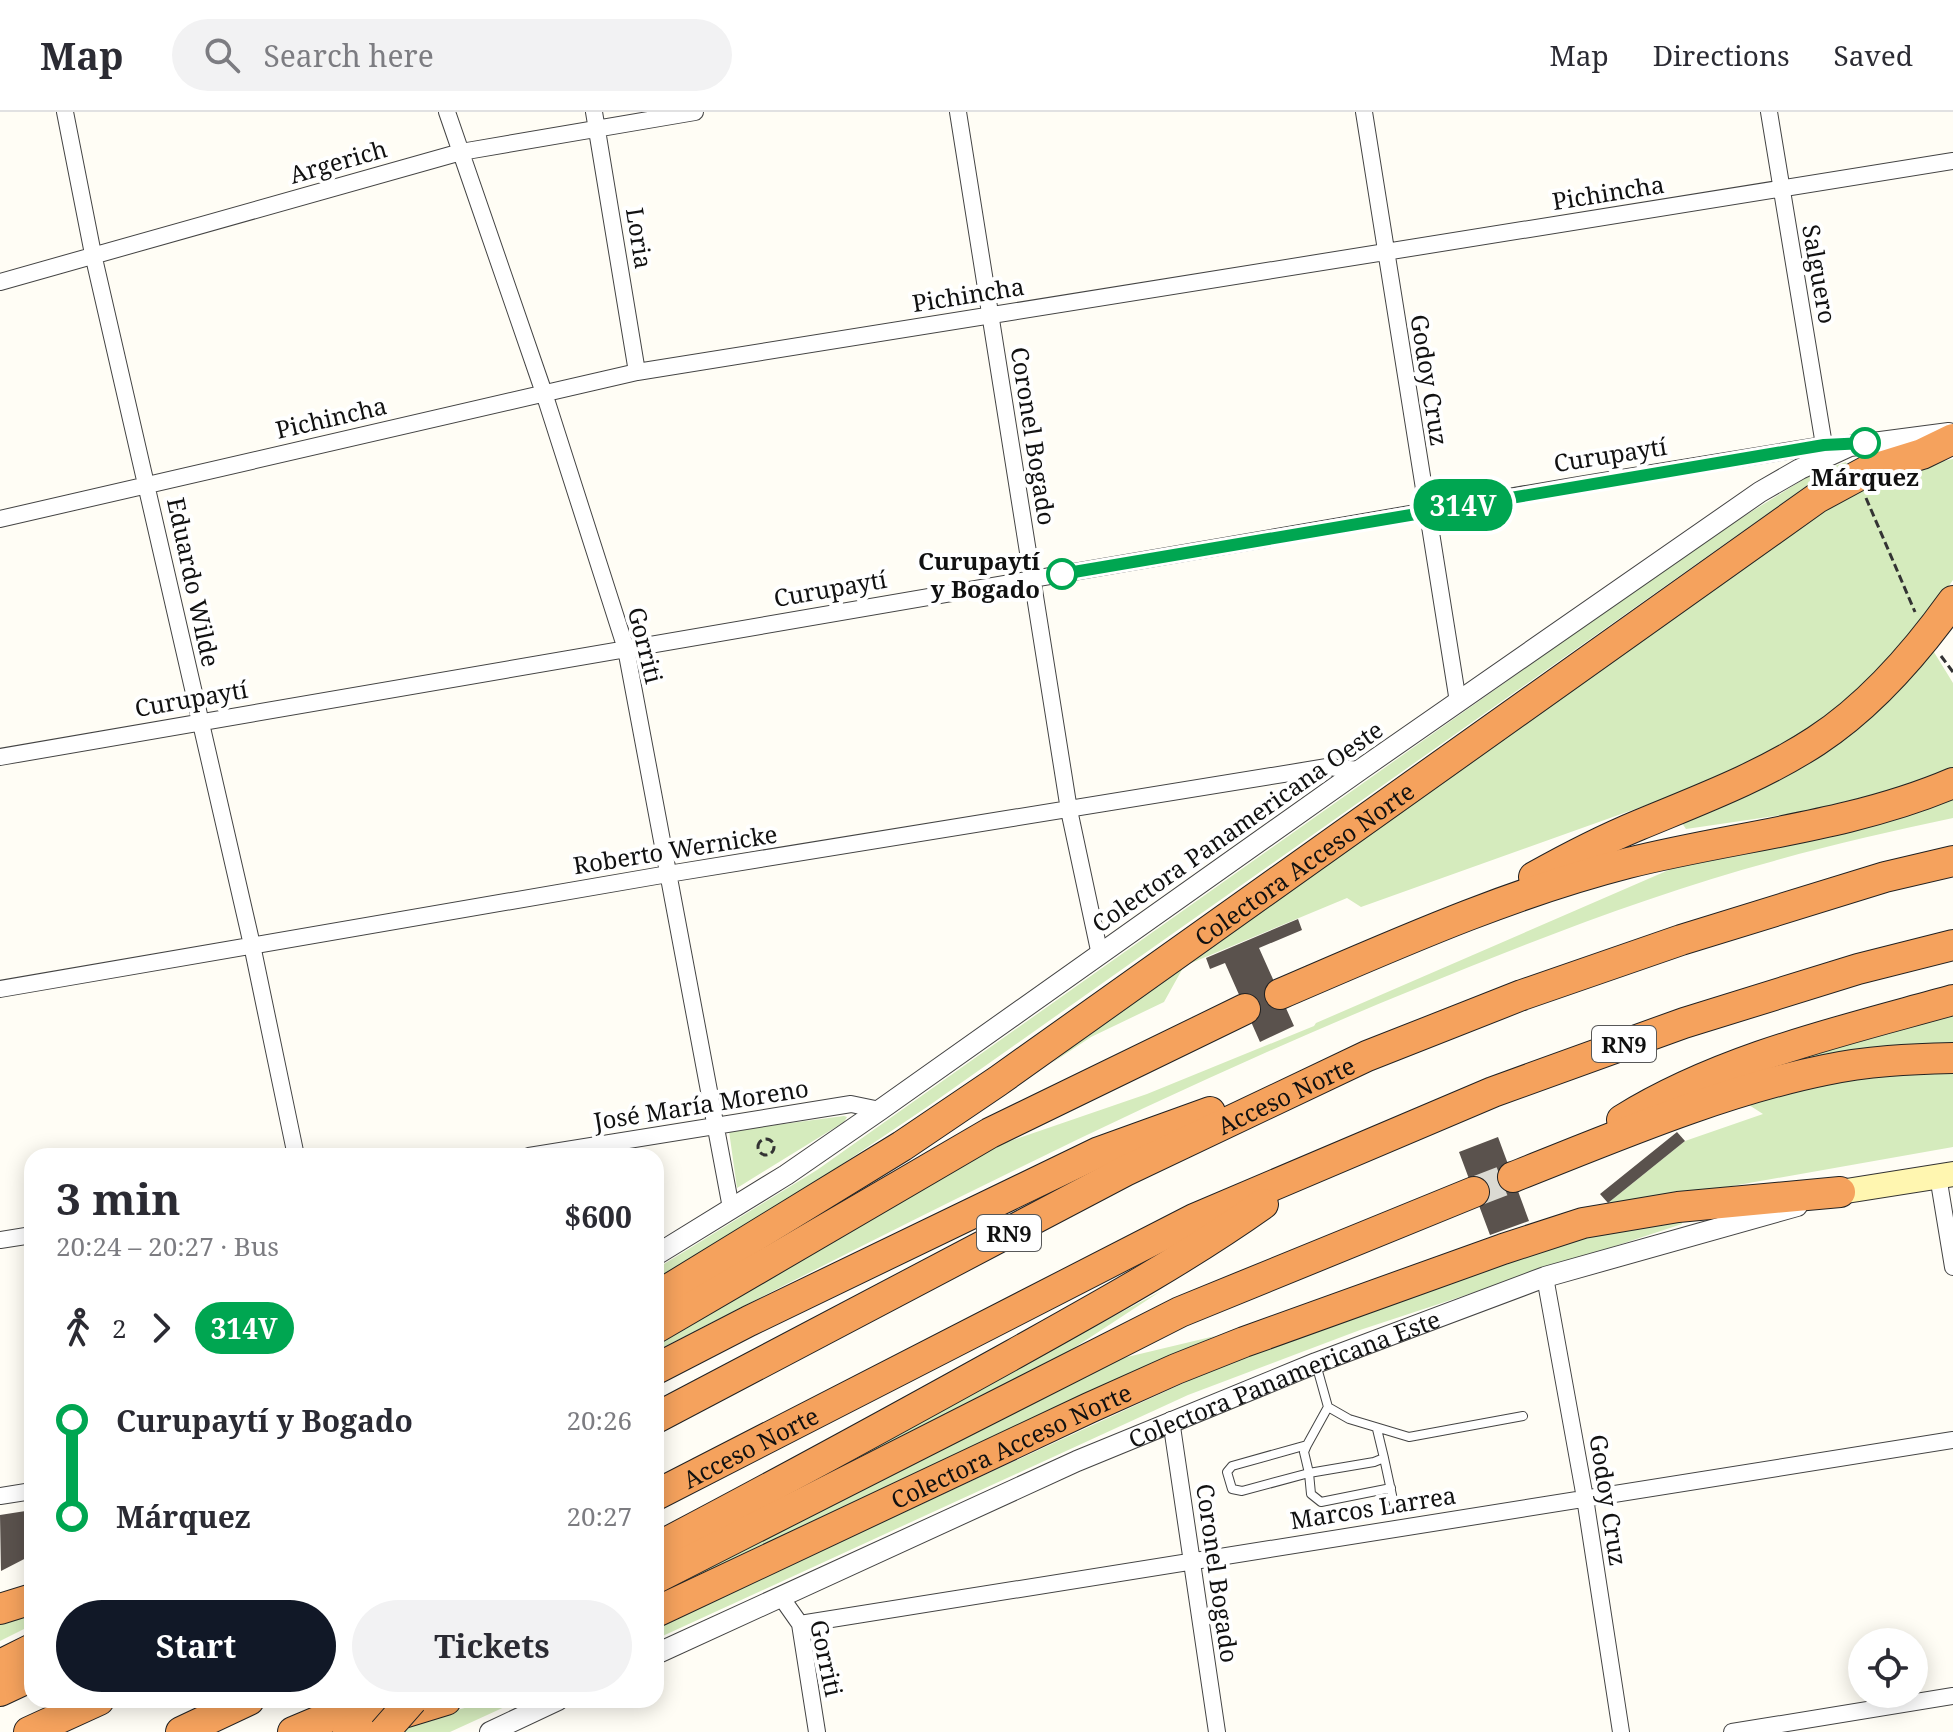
<!DOCTYPE html>
<html lang="en">
<head>
<meta charset="utf-8">
<style>
	:root { --surface:#fff; --page:#f2f2f3; --text:#2b2b33; --muted:#7c7c81; --line:#e1e1e2; --accent:#111827 }
	body { margin:0; font-family:"Noto Serif",serif; background:var(--page); color:var(--text); height:100vh; display:flex; flex-direction:column; font-size:30px; white-space:nowrap }
	* { box-sizing:border-box; margin:0 }
	p { font-size:26px; color:var(--muted) }
	.icon { flex:none; width:44px; height:44px; fill:none; stroke:currentColor; stroke-width:2; stroke-linecap:round; stroke-linejoin:round }
	.map { position:relative; flex:1; overflow:hidden }
	.panel { position:absolute; left:24px; top:1036px; width:640px; height:560px; display:flex; flex-direction:column; background:var(--surface); border-radius:24px; box-shadow:0 4px 20px #0003 }
	.panel>* { flex:none }
	.badge { padding:0 16px; border-radius:26px; font-size:28px; line-height:52px }
	.fabs { position:absolute; left:1848px; top:1516px; display:grid; gap:16px }
	.fabs a { display:grid; place-items:center; width:80px; height:80px; border-radius:50%; background:var(--surface); box-shadow:0 4px 20px #0003; font-size:40px }
	.map>.badge { position:absolute; translate:-50% -50%; box-shadow:0 0 0 4px #fff }
	.legs { display:flex; align-items:center; gap:12px; height:88px; padding:0 32px; font-size:26px }
	.legs p { margin-inline-start:auto }
	.head { display:flex; align-items:center; justify-content:space-between; height:136px; padding:0 32px }
	h1 { font-size:44px; font-weight:700; line-height:60px }
	.cta { display:flex; gap:16px; margin-top:auto; padding:16px 32px }
	.cta a { flex:1; height:92px; border-radius:48px; background:var(--accent); color:#fff; font-size:32px; font-weight:700; line-height:92px; text-align:center }
	.cta a+a { background:var(--page); color:var(--text) }
	ul { padding:0 32px; list-style:none }
	li { display:flex; align-items:center; gap:28px; height:96px; font-size:30px }
	li i { display:grid; place-items:center; width:12px; height:100%; margin:0 10px; background:currentColor }
	li i::after { content:''; width:20px; height:20px; margin:-10px; border:6px solid; border-radius:50%; background:var(--surface) }
	li p { margin-inline-start:auto }
	li:first-child i { background:linear-gradient(#0000 50%,currentColor 0) }
	li:last-child i { background:linear-gradient(currentColor 50%,#0000 0) }
	header { display:flex; align-items:center; gap:48px; box-sizing:border-box; height:112px; padding:0 40px; background:var(--surface); border-bottom:2px solid var(--line) }
	header strong { font-size:38px }
	nav { display:flex; gap:44px; margin-inline-start:auto; font-size:28px }
	.search { width:560px; height:72px; background:var(--page); display:flex; align-items:center; gap:20px; box-sizing:border-box; padding:0 28px; border-radius:44px; color:var(--muted); font-size:30px }
	.map>svg:first-child { display:block }
</style>
</head>
<body>
<header>
<strong>Map</strong>
<div class="search"><svg class="icon" aria-label="search" viewBox="0 0 24 24"><circle cx="10" cy="10" r="6"/><path d="M15 15l6 6"/></svg>Search here</div>
<nav><a>Map</a><a>Directions</a><a>Saved</a></nav>
</header>
<div class="map">
<svg width="1953" height="1620" viewBox="0 0 1953 1620">
	<rect width="100%" height="100%" fill="#fffdf5"/>
	<!-- green -->
	<path fill="#d5ebbd" d="M1953,347v121l-21,30 -60,69 -34,31 -48,33 -68,35 -361,129 -14,-9 -163,68 -20,36 -73,35 -39,26 65,-51 671,-479 71,-46 65,-22z
		M1846,350l1,3 -26,11 -894,631 -110,74 -161,99v-11l161,-99 892,-632 103,-64z
		M1929,532l24,39v88l-45,15 -105,26 -117,17 -7,-10z
		M1953,685v21c-60,13 -120,26 -179,43 -122,33 -242,80 -359,128 -260,106 -509,234 -759,362v-17l334,-186 157,-54 167,-68 2,-3 385,-167z
		M1953,894v42l-178,20 -3,-10z
		M1953,955v80l-249,44 -96,12 77,-62 78,-27 -14,-9 32,-18z
		M844,1004l3,1 -3,5 -107,66 -8,-57z
		M1679,1103l3,9 -322,106 -172,65 -532,244v-12l558,-258 344,-129z
		M1161,1179l-107,70 -398,201z
		M1215,1224l-559,261v-10l467,-229z
		M32,1500v13l-32,16v-16z
		M494,1588h26l-70,32h-74z"/>
	<!-- building -->
	<path fill="#5a524d" d="M1298,807l4,11 -43,18 35,78 -34,16 -35,-79 -15,6 -4,-11z
		M1677,1020l8,9 -77,62 -8,-9z
		M1498,1025l31,84 -39,14 -31,-83z
		M32,1398v45l-31,16 -1,-56z"/>
	<g fill="none" stroke-linecap="round" stroke-linejoin="round">
		<!-- motorway-tunnel -->
		<path stroke="#dbdad3" stroke-width="30" stroke-dasharray="30 15" stroke-linecap="butt" d="M1474,1080l39,-15"/>
		<!-- service casing -->
		<g stroke="#444" stroke-width="10">
			<path id="service" d="M1316,1252l12,43 -21,38 -75,21 -5,6 5,17 10,2 67,-18 2,21 10,8 70,-14
				M1328,1295l21,12 60,18 114,-21
				M1307,1333l-3,7 5,21 65,-11 10,-4 -7,-29
				M1384,1346l11,51"/>
		</g>
		<!-- minor casing -->
		<g stroke="#444" stroke-width="18">
			<path id="minor" d="M65,0l28,142 159,691 44,211
				M447,0l97,281 82,256 105,559
				M594,0l43,260
				M958,0l111,698 31,145
				M1364,0l94,590
				M1769,0l55,333
				M0,170l461,-130 234,-40
				M0,407l637,-147 1316,-211
				M0,645l1584,-273 240,-39 25,1
				M0,877l668,-115 659,-107 33,3
				M529,1044l322,-52 29,6
				M1938,1064l15,91
				M0,1128l32,-5
				M1545,1165l40,221 36,234
				M1171,1308l46,312
				M0,1384l32,-5
				M781,1485l19,27 17,108
				M800,1512l1153,-184
				M1732,1620l221,-36"/>
		</g>
		<!-- tertiary casing -->
		<g stroke="#444" stroke-width="22">
			<g id="tertiary">
				<path d="M656,1143l130,-80 94,-65 480,-340 400,-278 40,-23 50,-23 99,-13"/>
				<path id="s1" d="M656,1542l421,-193 239,-98 229,-86 252,-71"/>
				<path d="M490,1620l68,-32"/>
			</g>
		</g>
		<!-- secondary casing -->
		<g stroke="#333" stroke-width="26">
			<path id="secondary" d="M1840,1080l113,-18"/>
		</g>
		<!-- motorway casing -->
		<g stroke="#222" stroke-width="32">
			<g id="motorway">
				<path d="M1534,765c34,-19 69,-37 105,-52 60,-25 122,-48 177,-84 55,-36 99,-87 137,-140"/>
				<path d="M1280,882c114,-49 227,-100 348,-131 107,-27 222,-36 325,-80"/>
				<path d="M1622,1008c100,-62 220,-89 331,-120"/>
				<path d="M1513,1065c99,-39 208,-86 312,-107 42,-9 85,-11 128,-12"/>
				<path id="s2" d="M656,1185l246,-151 96,-65 819,-583 50,-27 55,-17 31,-15"/>
				<path d="M656,1216l334,-195 255,-124"/>
				<path d="M656,1257l93,-48 350,-169 111,-40"/>
				<path id="s3" d="M656,1306l469,-247 242,-115 155,-61 159,-55 204,-63 68,-16"/>
				<path id="s4" d="M656,1383l538,-276 299,-127 191,-69 174,-54 95,-24"/>
				<path d="M656,1436c120,-63 239,-128 358,-194 84,-47 170,-94 249,-150"/>
				<path d="M656,1466l524,-266 294,-120"/>
				<path d="M0,1497l32,-10"/>
				<path id="s5" d="M656,1500l433,-204 87,-39 68,-27 259,-93 80,-26 95,-16 162,-15"/>
				<path d="M0,1553l32,-16"/>
				<path d="M0,1579l32,-15"/>
				<path d="M29,1620l70,-32"/>
				<path d="M181,1620l68,-32"/>
				<path d="M293,1620l76,-32"/>
				<path d="M348,1620l16,-7 82,-25"/>
			</g>
		</g>
		<!-- path -->
		<path stroke="#333" stroke-width="3" stroke-dasharray="8 4" stroke-linecap="butt" d="M1866,386l49,114
			M1941,544l12,16
			M758 1035a8 8 0 1 1 16 0a8 8 0 1 1-16 0Z"/>
		<!-- service -->
		<use href="#service" stroke="#fff" stroke-width="8"/>
		<!-- minor -->
		<use href="#minor" stroke="#fff" stroke-width="16"/>
		<!-- tertiary -->
		<use href="#tertiary" stroke="#fff" stroke-width="20"/>
		<!-- secondary -->
		<use href="#secondary" stroke="#fff6b0" stroke-width="24"/>
		<!-- motorway -->
		<use href="#motorway" stroke="#f5a25d" stroke-width="30"/>
		<!-- motorway-bridge casing -->
		<g stroke="#222" stroke-width="32" stroke-linecap="butt">
			<path id="motorway-bridge" d="M384,1620l28,-32"/>
		</g>
		<!-- motorway-bridge -->
		<use href="#motorway-bridge" stroke="#f5a25d" stroke-width="30"/>
	</g>
	<g fill="none" stroke-linecap="round" stroke-linejoin="round">
		<!-- line-1 casing -->
		<g stroke="#fff" stroke-width="18">
			<path id="line-1" d="M1062,462l762,-129 41,-2"/>
		</g>
		<!-- line-1 -->
		<use href="#line-1" stroke="#00a651" stroke-width="12"/>
	</g>
	<!-- markers -->
	<g fill="#fff" stroke="#00a651" stroke-width="4">
		<circle cx="1865" cy="331" r="14"/>
		<circle cx="1062" cy="462" r="14"/>
	</g>
	<g text-anchor="middle" dominant-baseline="central" stroke-width="8" stroke-linejoin="round" paint-order="stroke">
		<!-- shield labels -->
		<g fill="#fff" stroke="#585858" stroke-width="2">
			<rect x="1592" y="914" width="64" height="36" rx="6"/>
			<rect x="977" y="1103" width="64" height="36" rx="6"/>
		</g>
		<g font-size="22" font-weight="bold" fill="#111">
			<text x="1624" y="932">RN9</text>
			<text x="1009" y="1121">RN9</text>
		</g>
		<!-- street labels -->
		<g font-size="24" fill="#111" stroke="#fff">
			<text transform="translate(338 49) rotate(-16)">Argerich</text>
			<text transform="translate(1608 80) rotate(-9)">Pichincha</text>
			<text transform="translate(640 126) rotate(81)">Loria</text>
			<text transform="translate(1820 162) rotate(80)">Salguero</text>
			<text transform="translate(968 182) rotate(-9)">Pichincha</text>
			<text transform="translate(1430 268) rotate(81)">Godoy Cruz</text>
			<text transform="translate(331 305) rotate(-13)">Pichincha</text>
			<text transform="translate(1034 324) rotate(81)">Coronel Bogado</text>
			<text transform="translate(1610 342) rotate(-9)">Curupaytí</text>
			<text transform="translate(194 470) rotate(78)">Eduardo Wilde</text>
			<text transform="translate(830 476) rotate(-10)">Curupaytí</text>
			<text transform="translate(646 533) rotate(76)">Gorriti</text>
			<text transform="translate(191 586) rotate(-10)">Curupaytí</text>
			<text transform="translate(1237 714) rotate(-35)">Colectora Panamericana Oeste</text>
			<text transform="translate(675 737) rotate(-9)">Roberto Wernicke</text>
			<text stroke="none"><textPath href="#s2" startOffset="780">Colectora Acceso Norte</textPath></text>
			<text stroke="none"><textPath href="#s3" startOffset="708">Acceso Norte</textPath></text>
			<text transform="translate(701 992) rotate(-9)">José María Moreno</text>
			<text stroke="none"><textPath href="#s1" startOffset="686">Colectora Panamericana Este</textPath></text>
			<text stroke="none"><textPath href="#s5" startOffset="392">Colectora Acceso Norte</textPath></text>
			<text stroke="none"><textPath href="#s4" startOffset="106">Acceso Norte</textPath></text>
			<text transform="translate(1609 1388) rotate(81)">Godoy Cruz</text>
			<text transform="translate(1373 1395) rotate(-9)">Marcos Larrea</text>
			<text transform="translate(1218 1461) rotate(82)">Coronel Bogado</text>
			<text transform="translate(827 1546) rotate(78)">Gorriti</text>
		</g>
		<!-- stop labels -->
		<g font-size="24" font-weight="bold" fill="#111" stroke="#fff">
			<text x="1865" y="364">Márquez</text>
			<text x="1040" y="448" text-anchor="end">Curupaytí<tspan x="1040" dy="28">y Bogado</tspan></text>
		</g>
	</g>
</svg>
<div class="fabs">
<a><svg class="icon" aria-label="locate" viewBox="0 0 24 24"><circle cx="12" cy="12" r="6"/><path d="M12 2v4M12 18v4M2 12h4M18 12h4"/></svg></a>
</div>
<b class="badge" style="left:1463px;top:393px;background:#00a651;color:#fff">314V</b>
<section class="panel">
<div class="head"><div><h1>3 min</h1><p>20:24 – 20:27 · Bus</p></div><b>$600</b></div>
<div class="legs"><svg class="icon" aria-label="walk" viewBox="0 0 24 24"><circle cx="13" cy="4" r="2"/><path d="M13 8l-2 6 4 7M11 14l-3 7M7 12l3-4h3l4 4"/></svg>2<svg class="icon" aria-label="forward" viewBox="0 0 24 24"><path d="M9 5l7 7-7 7"/></svg><b class="badge" style="background:#00a651;color:#fff">314V</b></div>
<ul>
<li><i style="color:#00a651"></i><b>Curupaytí y Bogado</b><p>20:26</p></li>
<li><i style="color:#00a651"></i><b>Márquez</b><p>20:27</p></li>
</ul>
<div class="cta"><a>Start</a><a>Tickets</a></div>
</section>
</div>
</body>
</html>
